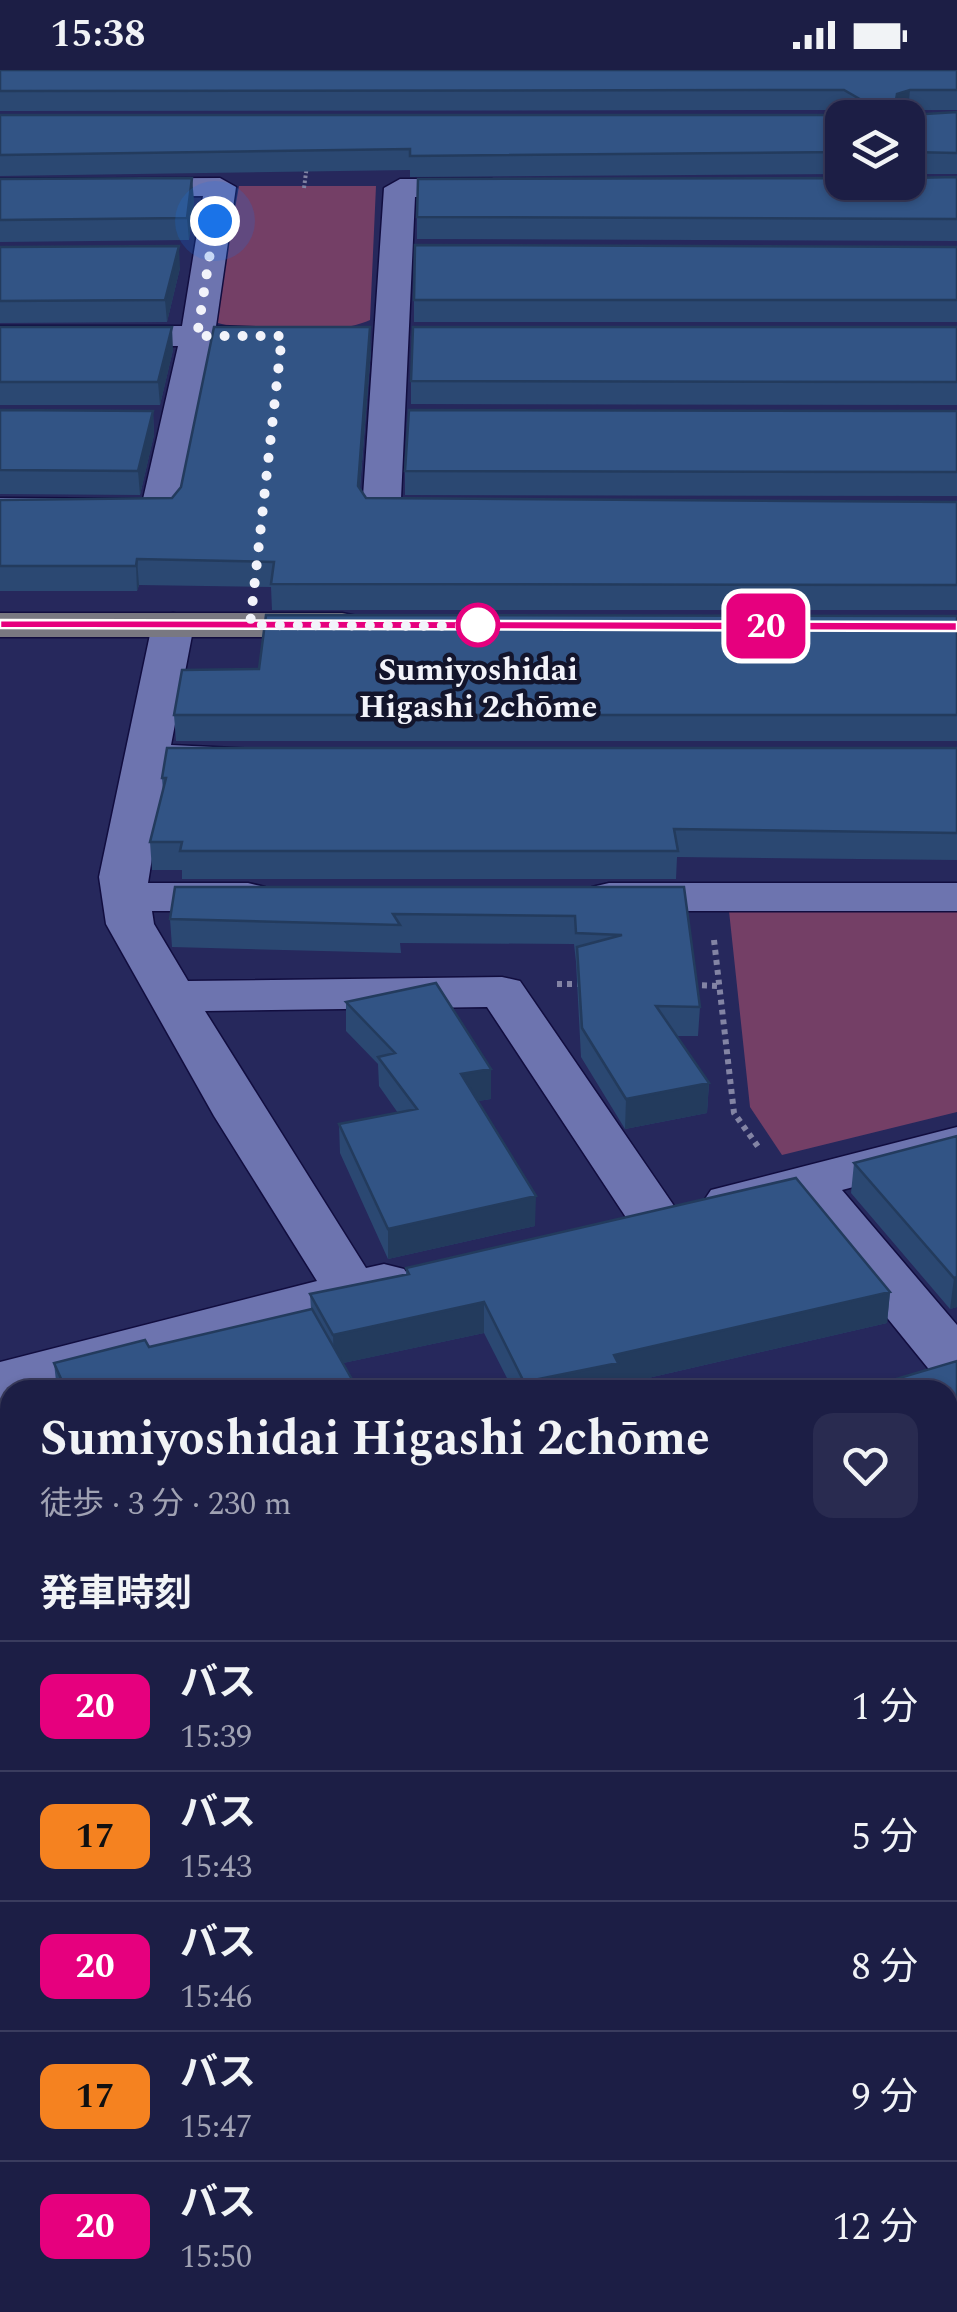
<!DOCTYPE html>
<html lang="ja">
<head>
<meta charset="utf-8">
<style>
	:root { --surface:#1c1e45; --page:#292b50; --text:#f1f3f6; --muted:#a0a2b3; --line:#3a3c5e }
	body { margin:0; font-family:Spectral,"Noto Sans JP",serif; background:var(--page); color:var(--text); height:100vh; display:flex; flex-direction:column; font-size:38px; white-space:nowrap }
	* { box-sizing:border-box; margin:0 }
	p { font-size:32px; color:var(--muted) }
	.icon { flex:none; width:55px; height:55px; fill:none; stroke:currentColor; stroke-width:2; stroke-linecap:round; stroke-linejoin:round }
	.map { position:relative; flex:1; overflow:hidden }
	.details { position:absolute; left:0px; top:1310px; width:958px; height:932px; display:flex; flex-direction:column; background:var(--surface); border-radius:30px 30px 0 0; box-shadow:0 2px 8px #0004,0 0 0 2px var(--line) }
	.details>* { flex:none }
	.badge { padding:0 20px; border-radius:15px; font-size:35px; line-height:65px }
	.fabs { position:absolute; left:825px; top:30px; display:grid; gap:20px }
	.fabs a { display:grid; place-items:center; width:100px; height:100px; border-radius:20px; background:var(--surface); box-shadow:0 2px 8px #0004,0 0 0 2px var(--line); font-size:50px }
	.you { position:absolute; width:50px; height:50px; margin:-25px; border:8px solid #fff; border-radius:50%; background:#1a73e8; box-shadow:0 0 0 15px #1a73e833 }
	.map>.badge { position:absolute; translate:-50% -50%; box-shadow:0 0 0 5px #fff }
	h2 { padding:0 40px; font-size:38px; line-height:90px }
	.round { display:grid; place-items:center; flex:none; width:105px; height:105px; border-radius:20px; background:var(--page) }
	.summary { display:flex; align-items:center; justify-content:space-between; height:170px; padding:0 40px }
	h1 { font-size:48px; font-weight:700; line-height:75px }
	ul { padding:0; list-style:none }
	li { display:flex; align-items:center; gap:30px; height:130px; padding:0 40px; border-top:2px solid var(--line) }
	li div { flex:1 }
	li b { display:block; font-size:38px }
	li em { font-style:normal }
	li .badge { min-width:110px; font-weight:700; text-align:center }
	.status { display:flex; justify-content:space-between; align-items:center; height:70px; padding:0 50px; background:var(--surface); direction:ltr }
	.status svg { height:28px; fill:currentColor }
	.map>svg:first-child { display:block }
</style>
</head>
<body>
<div class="status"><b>15:38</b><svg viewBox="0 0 49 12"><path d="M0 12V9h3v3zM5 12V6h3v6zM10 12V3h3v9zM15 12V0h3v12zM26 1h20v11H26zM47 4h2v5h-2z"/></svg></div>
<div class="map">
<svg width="957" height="2242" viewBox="0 0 957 2242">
	<rect width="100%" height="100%" fill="#26285c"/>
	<!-- green -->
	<path fill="#743f66" d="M239,116h137l-6,134c-35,16 -119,14 -155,2z
		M729,841l228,1v200l-175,43 -32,-48z"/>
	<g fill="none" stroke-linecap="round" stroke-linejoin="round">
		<!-- street casing -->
		<g stroke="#110d3f" stroke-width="3">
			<path id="street" d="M220,108l16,9 -20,139 80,3 5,7 -5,7 -84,3 -33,165 -5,8 -174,3v-24l143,1 35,-153h-178v-20h182l21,-130 -203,1v-18z
				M400,109h92l16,9 -16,9h-77l-14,302 57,4 5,8 -5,8c-27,7 -64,7 -91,0l-5,-8 22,-323z
				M173,543l15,3 6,9 -23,120 84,4 6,9 -6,9 -89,4 -18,112h100l17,4 7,10 -7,10 -17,4h-96l2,13 34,57 314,-4 18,4 163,238 -8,12 -20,5 -20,-5 -148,-224 -282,4 161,257 18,-4 20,5 9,13 -9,13 -359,95h-35v9l-10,3v-40l317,-81 -103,-165 -108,-192 -7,-47 53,-252 6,-9z
				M609,813h348v28h-348l-17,-4 -7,-10 7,-10z
				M957,1057v33l-115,30 115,135v59l-21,-6 -142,-175 -63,16 -20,-5 -8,-12 8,-12z
				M10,1857v60l-10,3v-60z
				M957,1902v62l-9,3v-62z
				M63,2232h103l-4,10h-104z"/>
		</g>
		<!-- secondary casing -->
		<g stroke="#110d3f" stroke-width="3">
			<path id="secondary" d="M0,543h342l15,3 6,9 -6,9 -15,3h-342z"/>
		</g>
		<!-- path-far1 -->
		<path stroke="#8384a4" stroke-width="4" stroke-dasharray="2.5 2.5" stroke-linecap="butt" d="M304,118l3,-23"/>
		<!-- path -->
		<path stroke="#8384a4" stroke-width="6" stroke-dasharray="5 5" stroke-linecap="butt" d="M714,870l20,173 25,35
			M557,914h27
			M692,915l27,1"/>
		<!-- street -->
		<use href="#street" fill="#6d74af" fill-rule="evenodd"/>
		<!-- secondary -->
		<use href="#secondary" fill="#797881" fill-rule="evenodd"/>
	</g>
	<!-- wall -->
	<path fill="#2b4872" d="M0,0h957v40h-49l2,5 47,-3v62h-49v-56h-66v56l-432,3v-7l-410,6v-61h844v-3l-2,-2 -842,1z
		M957,107v64l-540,-2v-22z
		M0,109l194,21 -5,40 -189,2z
		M0,177l180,21 -13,54 -167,1z
		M957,177v75h-543v-22z
		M0,257l173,23 -13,55h-160z
		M957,257v78l-546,-1v-23z
		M371,280l-11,139 6,9 591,4v108h-685l-1,-23 -132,-2 -2,6h-137v-91l172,-2z
		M0,340l153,1 1,24 -14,60 -140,-1z
		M957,341v85l-552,-1v-24z
		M957,546v125h-781l-2,-26 85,-46z
		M957,678v112l-280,-3 -1,22h-494v-9h-30l-2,-28 13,-51 -1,-13z
		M684,817l16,120 -2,29h-22l33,47 -2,30 -82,16 -44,-72 -5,-95 -2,-18 -174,-1 1,10 -229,-6 -2,-28z
		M346,932l145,97 -13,2 57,125 -147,33 -48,-106 -1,-29 59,-11 -19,-27 -1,-22 -32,-33z
		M957,1066v171l-7,2 -99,-116 3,-30z
		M406,1198l484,24 -3,31 -269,62 -1,5h-104l-29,-57 -141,30 15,27h-301l-3,-27 95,-16 162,-38 -1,-15 96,-19z"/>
	<!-- shaded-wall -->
	<path fill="#233b5d" d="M910,20l-2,20 -12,4 1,-20z
		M192,108l2,22 -5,40 -2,-22z
		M179,176l1,22 -13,54 -2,-22z
		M172,257l1,23 -13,55 -2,-23z
		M370,257l1,23 -13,161v-25z
		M153,341l1,24 -14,60 -2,-24z
		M137,489l2,26 -2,6 -1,-25z
		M491,999v30l-30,5v-30z
		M709,1013l-2,30 -82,16 1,-30z
		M536,1126l-1,30 -147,33v-30z
		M957,1207v30l-7,2 4,-31z
		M890,1222l-3,31 -269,62 -1,5h-93v-8l90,-27z
		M484,1232v31l-150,32 -1,-30z
		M10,1461v33l-10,2v-32z
		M957,1463v30l-9,3v-31z
		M10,1747v33l-10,2v-33z
		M957,1782v31l-9,2v-30z
		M10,2107v33l-10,3v-33z"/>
	<!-- building -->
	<path fill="#325485" stroke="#233b5d" stroke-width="2.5" d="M0,0h957v20h-47l-13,4 -1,6 10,1 4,14 47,-3v41l-47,-1 -2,3v-37h-66v34l-432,4v-7l-410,6v-40h844l3,-14 11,-3 -14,-8 -844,1z
		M957,107v42l-540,-2 1,-38 424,-1v4h66v-4z
		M192,108l-5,40 -187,2v-41z
		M415,175l542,2v53h-543z
		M179,176l-14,54 -165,1v-54z
		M0,257h172l-14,55h-158z
		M214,257h156l-12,159 8,12 591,4v83l-686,-1 3,-22 -137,-3 -1,7h-136v-66l172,-2 9,-11z
		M413,257h544v55l-546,-1z
		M0,340l153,1 -15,60 -138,-1z
		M409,340l548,1v61l-552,-1z
		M266,545l691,1v99h-783l8,-45 77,-1z
		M167,678h790v85l-283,-4 4,22h-498l2,-9h-32l16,-64h-4z
		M175,817h509l16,120 -44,-1 53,77 -83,16 -44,-71 -5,-81 45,-12 -46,-2 -1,-17 -182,-2 7,11 -230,-6z
		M436,913l55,86 -30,5 75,122 -148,33 -49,-105 78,-15 -39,-52 17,-4 -49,-51z
		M957,1066v141l-3,1 -100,-115z
		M796,1108l94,114 -276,63 4,8 -94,19 -40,-80 -151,33 -23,-41 99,-20 -3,-6z
		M312,1239l46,81h-292l-12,-27 91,-23 4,7z
		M957,1291v172l-9,2v-145h-89z
		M0,1417l10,17v27l-10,3z
		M10,1565v182l-10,2v-181z
		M948,1587l6,3 3,-3v195l-9,3z
		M10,1875v232l-10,3v-220l6,-1z"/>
	<!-- line -->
	<path fill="#e6007e" stroke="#fff" stroke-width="2.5" d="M0,550l957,2v9l-957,-3z"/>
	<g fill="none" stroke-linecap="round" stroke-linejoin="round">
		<!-- walk -->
		<path stroke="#f2f3fa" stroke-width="10" stroke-dasharray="0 18" d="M215,151l-18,115h85l-32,289 234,1 -6,-1"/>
	</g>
	<!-- markers -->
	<circle fill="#fff" stroke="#e6007e" stroke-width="5" cx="478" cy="555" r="20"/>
	<g text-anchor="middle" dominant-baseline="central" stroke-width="9" stroke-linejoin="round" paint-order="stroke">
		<!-- far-stop labels -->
		<g font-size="32" font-weight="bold" fill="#f2f3fa" stroke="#13152c">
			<text x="478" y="600">Sumiyoshidai<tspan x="478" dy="37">Higashi 2chōme</tspan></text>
		</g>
	</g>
</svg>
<div class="fabs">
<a><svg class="icon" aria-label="layers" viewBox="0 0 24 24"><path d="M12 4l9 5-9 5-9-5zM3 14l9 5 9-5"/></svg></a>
</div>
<div class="you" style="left:215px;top:151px"></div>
<b class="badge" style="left:766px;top:556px;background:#e6007e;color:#fff">20</b>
<section class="details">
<div class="summary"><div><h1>Sumiyoshidai Higashi 2chōme</h1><p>徒歩 · 3 分 · 230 m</p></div><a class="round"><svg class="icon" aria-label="heart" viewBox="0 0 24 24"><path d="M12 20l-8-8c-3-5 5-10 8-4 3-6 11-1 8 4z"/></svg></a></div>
<h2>発車時刻</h2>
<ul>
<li><span class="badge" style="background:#e6007e;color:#fff">20</span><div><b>バス</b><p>15:39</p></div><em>1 分</em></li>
<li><span class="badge" style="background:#f58220;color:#111">17</span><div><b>バス</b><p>15:43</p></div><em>5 分</em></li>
<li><span class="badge" style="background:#e6007e;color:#fff">20</span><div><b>バス</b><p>15:46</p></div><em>8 分</em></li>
<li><span class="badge" style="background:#f58220;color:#111">17</span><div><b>バス</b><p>15:47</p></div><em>9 分</em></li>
<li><span class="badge" style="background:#e6007e;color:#fff">20</span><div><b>バス</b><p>15:50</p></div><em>12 分</em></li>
</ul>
</section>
</div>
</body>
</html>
